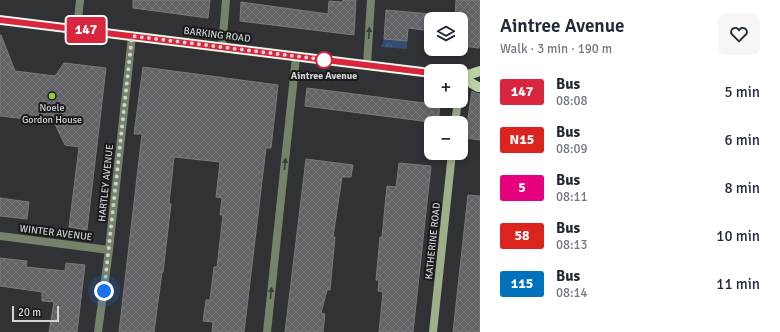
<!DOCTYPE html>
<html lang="en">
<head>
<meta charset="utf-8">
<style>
	:root { --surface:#fff; --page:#f6f6f7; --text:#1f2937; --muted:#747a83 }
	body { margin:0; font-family:Signika,sans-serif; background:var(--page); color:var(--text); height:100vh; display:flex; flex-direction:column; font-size:15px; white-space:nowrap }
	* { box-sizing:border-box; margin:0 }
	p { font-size:13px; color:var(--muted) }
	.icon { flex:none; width:22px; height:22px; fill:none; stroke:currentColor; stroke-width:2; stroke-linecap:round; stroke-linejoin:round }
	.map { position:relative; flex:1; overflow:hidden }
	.drawer { display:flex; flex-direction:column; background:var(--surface); width:300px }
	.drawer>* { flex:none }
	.badge { padding:0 8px; border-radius:3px; font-size:14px; line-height:26px }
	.buttons { position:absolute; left:424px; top:12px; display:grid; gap:8px }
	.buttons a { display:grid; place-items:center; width:44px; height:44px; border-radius:8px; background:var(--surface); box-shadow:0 2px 6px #0003; font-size:20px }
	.scale { position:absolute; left:12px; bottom:10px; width:47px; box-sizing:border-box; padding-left:4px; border:2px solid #d1d3d5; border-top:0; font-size:11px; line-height:14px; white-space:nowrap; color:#d1d3d5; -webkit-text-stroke:3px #191a1b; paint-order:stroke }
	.you { position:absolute; width:20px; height:20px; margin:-10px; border:3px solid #fff; border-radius:50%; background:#1a73e8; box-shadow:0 0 0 6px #1a73e833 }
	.map>.badge { position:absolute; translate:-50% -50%; box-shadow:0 0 0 2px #fff }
	.round { display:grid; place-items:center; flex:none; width:42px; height:42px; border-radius:8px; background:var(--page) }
	.summary { display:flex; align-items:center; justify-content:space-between; height:68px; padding:0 20px }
	h1 { font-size:19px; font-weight:600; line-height:30px }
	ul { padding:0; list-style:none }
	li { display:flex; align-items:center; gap:12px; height:48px; padding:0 20px }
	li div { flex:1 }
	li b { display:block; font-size:15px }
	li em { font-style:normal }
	li .badge { min-width:44px; font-weight:700; text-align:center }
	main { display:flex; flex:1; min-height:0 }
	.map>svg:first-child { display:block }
</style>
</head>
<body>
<main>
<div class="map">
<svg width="480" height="332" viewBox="0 0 480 332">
	<defs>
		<pattern id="grass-tufts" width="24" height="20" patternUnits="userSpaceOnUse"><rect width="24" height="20" fill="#304d74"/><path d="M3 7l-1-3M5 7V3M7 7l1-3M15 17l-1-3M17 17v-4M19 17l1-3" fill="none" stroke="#4d6687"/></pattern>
		<pattern id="building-cross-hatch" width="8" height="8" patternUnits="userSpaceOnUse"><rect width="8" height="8" fill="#616366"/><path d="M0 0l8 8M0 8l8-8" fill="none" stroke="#77787b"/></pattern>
	</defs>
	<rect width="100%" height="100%" fill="#303235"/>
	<!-- grass -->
	<path fill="url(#grass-tufts)" d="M384,39l23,2v8l-26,-2z"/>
	<!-- building -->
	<path fill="url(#building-cross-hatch)" stroke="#787a7e" d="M133,0h77l-2,18 -75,-10z
		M343,0h13l-2,35 -114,-14 1,-19 87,12 1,-13 13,1z
		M456,0h24v38l-1,10 -18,-2v-27h-6z
		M386,10l45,4v17l-23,-3 -1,13 -23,-2z
		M0,35h1l14,36 40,5 9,-13 42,5 -19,162 -18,-3 10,-80 -14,-2 -11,-23 -54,-6z
		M143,67l135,18 -7,63h-5l-22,184h-32l1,-10 -10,-1 3,-21h4l4,-33h3l6,-52h-3l2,-17 -6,-1 4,-35 -46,-5 -5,46 2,1 -8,68h-1l-8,60h-35l23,-198h-8z
		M307,88l133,17 -2,18 -133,-17z
		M472,91l3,2 5,1v46l-15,-2z
		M306,159l47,6 -2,12h-9l-9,60h2l-5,53h-3l-6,23 4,1 -2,18h-38z
		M399,163l32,3 -18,166h-34l4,-40 -5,-1 1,-11h-3l4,-43h2l5,-51 9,1z
		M468,195l12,1v136h-27z
		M0,198l29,4 -2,17 -27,-3z
		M0,258l27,3 -1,6 39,4 1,-8 19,2 -8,67h-28l5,-30 -12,-1v-9l-42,-6z"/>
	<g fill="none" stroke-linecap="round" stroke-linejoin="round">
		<!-- minor -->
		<path stroke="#77826b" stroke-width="8" d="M77,29l3,-29
			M222,47l4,-47
			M367,65l4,-65
			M0,236l109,14
			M98,332l11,-82 23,-214
			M267,332l29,-275"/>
		<!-- secondary -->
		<path stroke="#9eaf8a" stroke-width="8" d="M455,123l3,-22
			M433,332l19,-179"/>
		<!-- primary -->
		<path stroke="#bcd2a2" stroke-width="10" d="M0,20l431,53
			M461,77l17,10h2
			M462,77l18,-6"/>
	</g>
	<!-- one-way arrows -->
	<defs><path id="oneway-solid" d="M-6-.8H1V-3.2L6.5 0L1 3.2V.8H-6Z"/></defs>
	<g fill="#3a3e37">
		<use href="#oneway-solid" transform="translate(369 33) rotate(-86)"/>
		<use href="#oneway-solid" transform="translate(285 164) rotate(-84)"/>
		<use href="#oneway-solid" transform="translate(271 293) rotate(-84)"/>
	</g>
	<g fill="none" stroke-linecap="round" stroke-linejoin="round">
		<!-- line casing -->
		<g stroke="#fff" stroke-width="9">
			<path id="line" d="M0,20l431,53"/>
		</g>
		<!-- line -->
		<use href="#line" stroke="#d7263d" stroke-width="6"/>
		<!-- walk -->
		<path stroke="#d1d3d5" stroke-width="4" stroke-dasharray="0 7.2" d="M104,291l28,-255 195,24h-3"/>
	</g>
	<!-- markers -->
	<circle fill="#fff" stroke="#d7263d" stroke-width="2" cx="324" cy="60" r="8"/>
	<circle fill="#97cc39" stroke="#191a1b" stroke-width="1.5" cx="52" cy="96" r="4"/>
	<g text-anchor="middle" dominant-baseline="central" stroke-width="4" stroke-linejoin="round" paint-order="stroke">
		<!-- street labels -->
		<g font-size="10" fill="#d1d3d5" stroke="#191a1b">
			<text transform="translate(217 35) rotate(7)">BARKING ROAD</text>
			<text transform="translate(106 183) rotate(-84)">HARTLEY AVENUE</text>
			<text transform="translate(56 233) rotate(7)">WINTER AVENUE</text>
			<text transform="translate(433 241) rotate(-84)">KATHERINE ROAD</text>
		</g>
		<!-- stop labels -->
		<g font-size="10" font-weight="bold" fill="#d1d3d5" stroke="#191a1b">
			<text x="324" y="76">Aintree Avenue</text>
		</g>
		<!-- poi labels -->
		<g font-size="10" fill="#d1d3d5" stroke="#191a1b">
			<text x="52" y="108">Noele<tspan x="52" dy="12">Gordon House</tspan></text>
		</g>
	</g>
</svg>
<div class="buttons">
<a><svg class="icon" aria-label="layers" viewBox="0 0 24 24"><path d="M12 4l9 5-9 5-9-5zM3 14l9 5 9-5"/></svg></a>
<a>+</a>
<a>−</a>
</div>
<div class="scale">20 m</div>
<div class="you" style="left:104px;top:291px"></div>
<b class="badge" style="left:86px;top:30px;background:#d7263d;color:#fff">147</b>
</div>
<section class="drawer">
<div class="summary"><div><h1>Aintree Avenue</h1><p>Walk · 3 min · 190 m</p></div><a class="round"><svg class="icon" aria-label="heart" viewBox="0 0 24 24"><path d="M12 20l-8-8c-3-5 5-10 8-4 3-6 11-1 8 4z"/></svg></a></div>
<ul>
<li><span class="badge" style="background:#d7263d;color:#fff">147</span><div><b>Bus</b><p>08:08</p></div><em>5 min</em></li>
<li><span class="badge" style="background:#dc241f;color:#fff">N15</span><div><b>Bus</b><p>08:09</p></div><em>6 min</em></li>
<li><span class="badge" style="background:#e6007e;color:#fff">5</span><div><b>Bus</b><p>08:11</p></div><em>8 min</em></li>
<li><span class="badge" style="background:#dc241f;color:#fff">58</span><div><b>Bus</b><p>08:13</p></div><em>10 min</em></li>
<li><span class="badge" style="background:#0072bc;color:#fff">115</span><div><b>Bus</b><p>08:14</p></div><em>11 min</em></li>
</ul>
</section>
</main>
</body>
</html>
